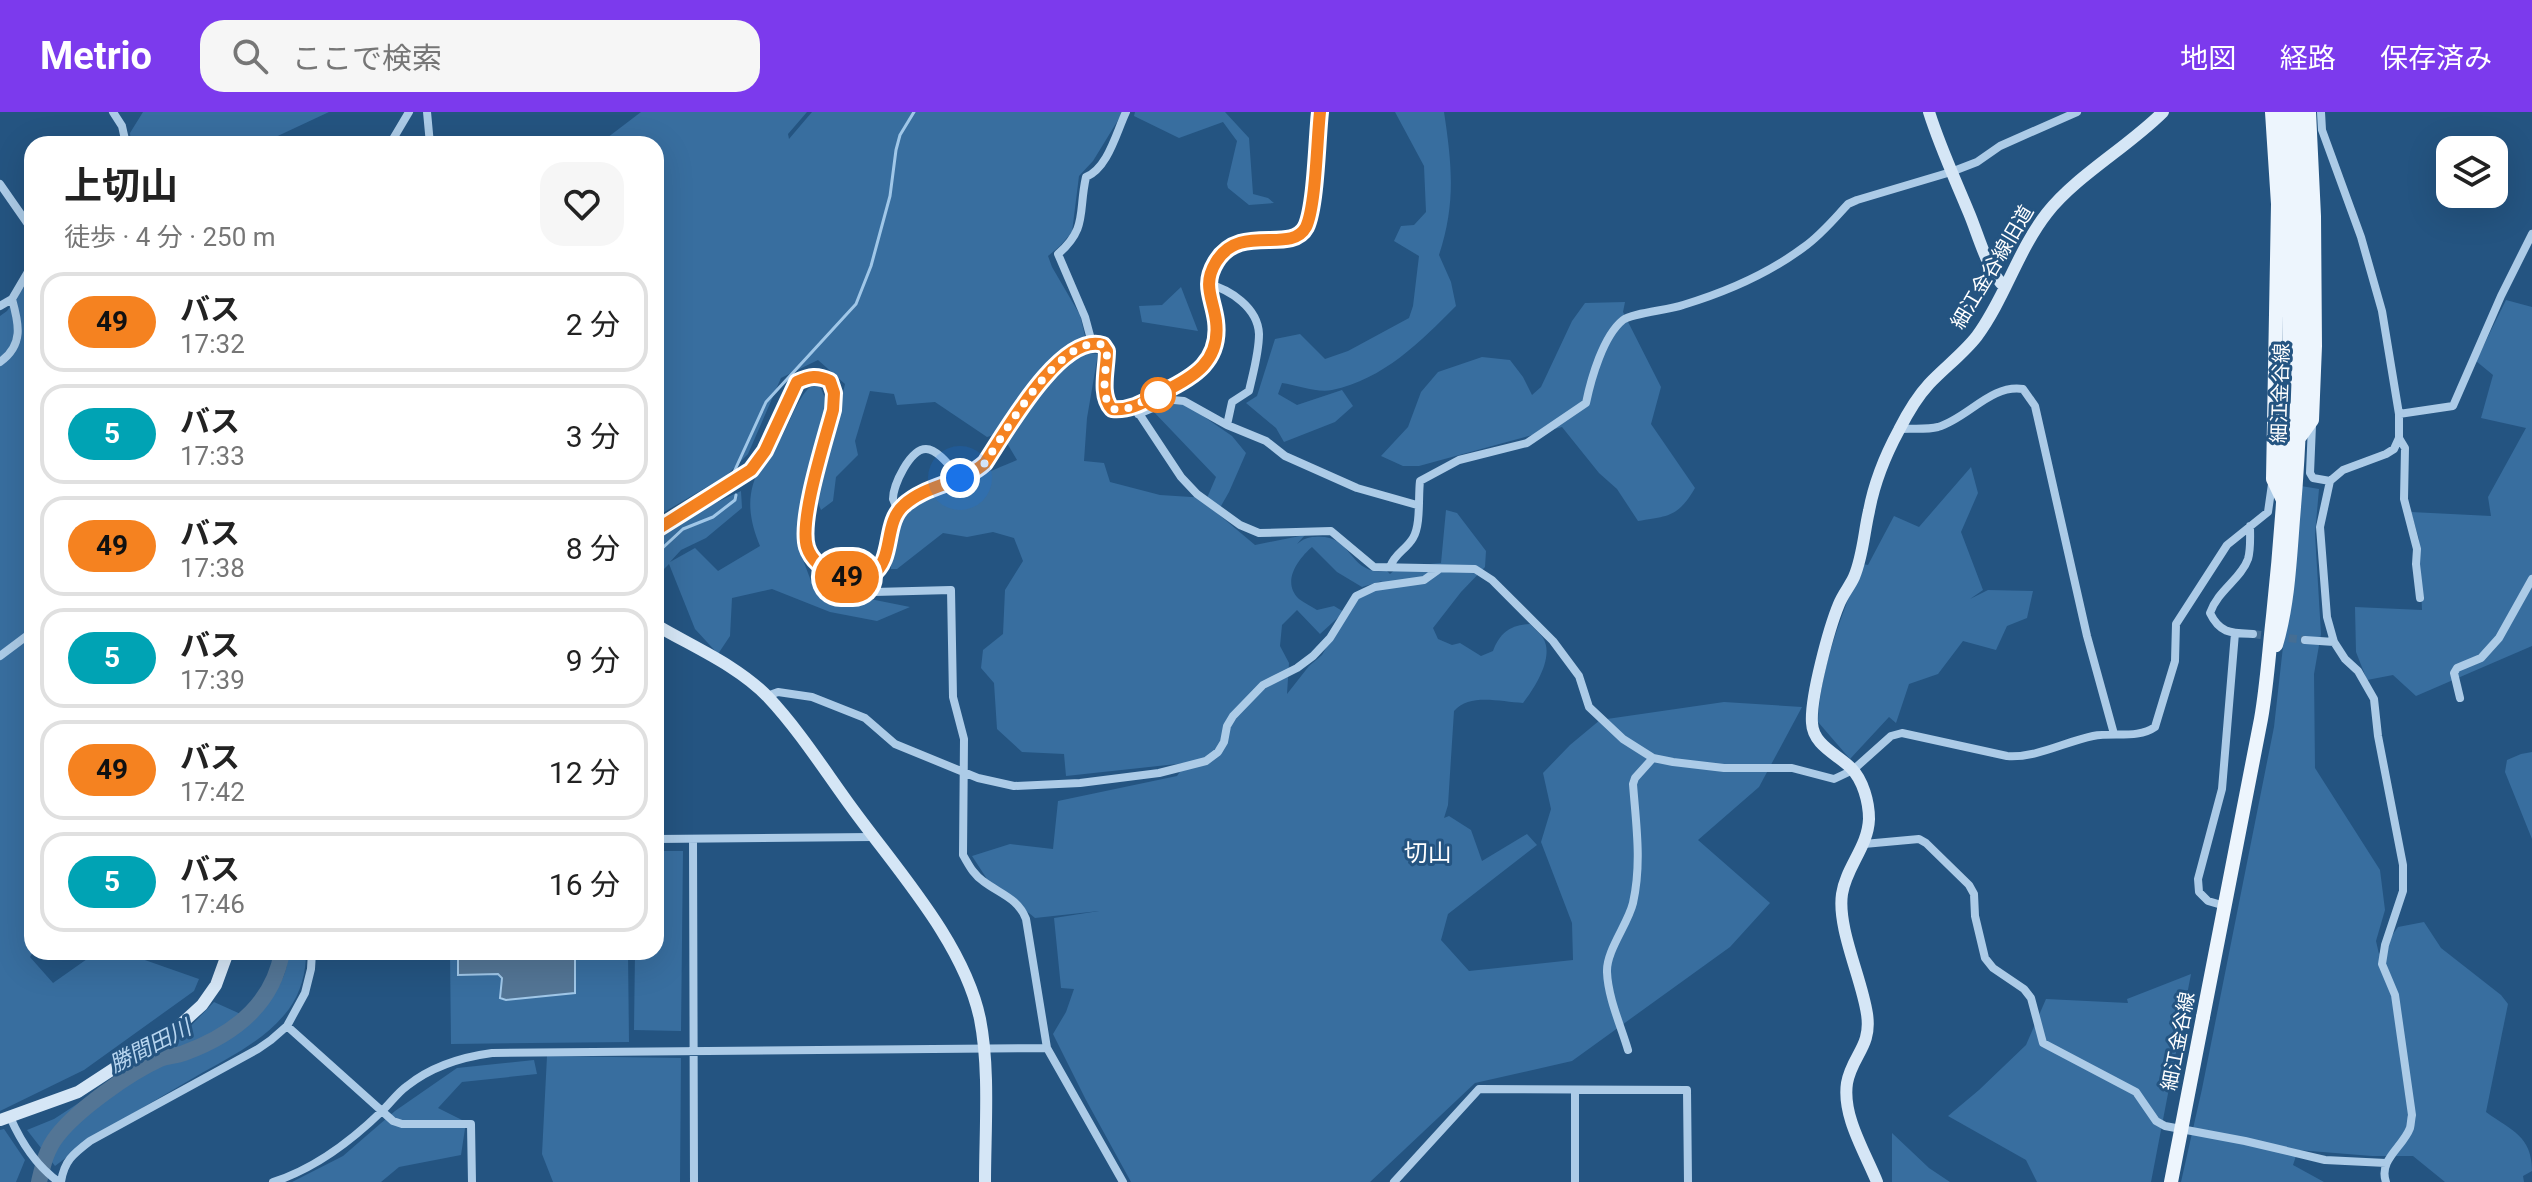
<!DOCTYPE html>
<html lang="ja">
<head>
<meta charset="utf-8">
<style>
	:root { --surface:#fff; --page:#f6f6f6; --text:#222; --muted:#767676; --line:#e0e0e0; --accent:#7c3aed }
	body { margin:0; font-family:Roboto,"Noto Sans JP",sans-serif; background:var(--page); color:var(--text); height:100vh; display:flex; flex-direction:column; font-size:30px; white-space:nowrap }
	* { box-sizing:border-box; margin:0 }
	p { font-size:26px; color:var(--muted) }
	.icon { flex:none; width:44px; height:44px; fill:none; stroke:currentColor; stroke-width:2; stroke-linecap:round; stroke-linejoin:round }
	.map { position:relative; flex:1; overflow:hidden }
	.drawer { position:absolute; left:24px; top:24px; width:640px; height:824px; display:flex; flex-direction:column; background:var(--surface); border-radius:24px; box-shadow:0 8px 32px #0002 }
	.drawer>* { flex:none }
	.badge { padding:0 16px; border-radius:26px; font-size:28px; line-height:52px }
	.tools { position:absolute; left:2436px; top:24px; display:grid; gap:16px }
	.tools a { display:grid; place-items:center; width:72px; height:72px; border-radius:16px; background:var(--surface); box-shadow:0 8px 32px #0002; font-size:40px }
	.you { position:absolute; width:40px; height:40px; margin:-20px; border:6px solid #fff; border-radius:50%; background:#1a73e8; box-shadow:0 0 0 12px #1a73e833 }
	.map>.badge { position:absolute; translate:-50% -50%; box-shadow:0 0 0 4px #fff }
	.round { display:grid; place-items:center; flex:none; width:84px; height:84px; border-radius:24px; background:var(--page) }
	.overview { display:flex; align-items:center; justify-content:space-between; height:136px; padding:0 40px }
	h1 { font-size:38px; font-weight:700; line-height:60px }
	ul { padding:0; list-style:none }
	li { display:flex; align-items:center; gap:24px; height:100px; margin:0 16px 12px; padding:0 24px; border:4px solid var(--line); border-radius:24px }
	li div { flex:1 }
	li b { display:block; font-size:30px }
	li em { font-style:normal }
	li .badge { min-width:88px; font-weight:700; text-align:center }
	header { display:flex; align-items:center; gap:48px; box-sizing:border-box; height:112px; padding:0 40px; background:var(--accent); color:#fff }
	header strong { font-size:38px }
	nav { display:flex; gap:44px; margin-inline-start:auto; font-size:28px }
	.search { width:560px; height:72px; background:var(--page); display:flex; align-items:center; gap:20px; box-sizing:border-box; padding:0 28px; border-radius:24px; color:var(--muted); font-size:30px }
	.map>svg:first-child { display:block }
</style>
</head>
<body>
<header>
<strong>Metrio</strong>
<div class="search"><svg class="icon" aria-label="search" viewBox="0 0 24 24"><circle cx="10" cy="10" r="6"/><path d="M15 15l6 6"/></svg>ここで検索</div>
<nav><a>地図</a><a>経路</a><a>保存済み</a></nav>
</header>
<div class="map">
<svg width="2532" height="1070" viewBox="0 0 2532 1070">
	<rect width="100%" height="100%" fill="#245481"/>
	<!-- green -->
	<path fill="#386e9f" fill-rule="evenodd" d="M143,0h186l-62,29 -1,3h-135l-1,-11z
		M641,0h166l-19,22 1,5 23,-27h311l-30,49 -14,15 -7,56 -12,14 -12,10 4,11 28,48 9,38 9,1 -11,64 -3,43 20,2 6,19 50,13 47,3 9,-21 -64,-67 18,-5h17l45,31 14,17 -17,39 -12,21 38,32 50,-10 -8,9c7,-5 10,-7 18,-7 35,-3 32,28 59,34 5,1 9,0 13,0l3,3 8,-7 43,-4 5,-53 11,3 29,38 -1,16 -24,25 -28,36 5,11 14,6 8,-2 21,13 12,-5c7,-18 17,-26 37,-27 4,5 10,9 13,14 12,19 -9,51 -20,65 -23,-1 -53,-10 -69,8l-6,94 -4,13 5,-2 22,14 11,31 45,-27 10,11 -89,69 -7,26 28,31 104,-11 -1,-37 -31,-81 10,-33 -8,-36 27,-28 30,-25 124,-18 78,5 -43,80 -61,53 72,63 -40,44 -158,114 -97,22 -105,99h-239l-45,-82 -33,-66 13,-22 8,-23 -13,-1 -7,-70 45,-7 -64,7 -48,-39 -15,-23 38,-12 43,5 5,-48 119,-25 9,-13 -120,13 -2,-22 -42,-2 -25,-23 -3,-46 -13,-15 2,-18 20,-16 2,-44 18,-29 -9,-23 -21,-6 -26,5 -24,-4 -46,36h-6c1,-18 1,-39 13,-54 14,-17 89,-44 113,-55l-16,-27 -14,4 -52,-35 -38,3 -3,-11 -24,-3 -15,50 3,14 -22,22 -3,24 -12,9 -3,-7 27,-119 -27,-24 -37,18 -33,76 -21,21 -71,42v-373h-57zM1312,435l25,25 25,15 20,-6 -28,18 -32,56 -13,11 -22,28 2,-31 -9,-17 2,-21 15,-15 23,24 24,-22 -10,-6 -17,4c-6,-4 -13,-7 -18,-11 -18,-17 -1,-40 13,-52z
		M1135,0h90l24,26 4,56 15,4 6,5 -25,2 -21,-17 -1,-4 10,-43 -14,-19 -44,16 -45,-22z
		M1395,0h49c8,53 12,91 -5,143l12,27 5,24c-36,36 -72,73 -124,84 -15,3 -35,-5 -50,-7l-4,11 19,11 45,-15 11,16 -18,16 -51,20 -8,-14 -30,-25 11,-7 18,-57 25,-5 25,25 23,-8 61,-33 4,-12 6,-50 -25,-15 7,-15 13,-1 12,-13 -2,-46z
		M32,164l1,676 -3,5 23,26 44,-31h25l77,27 -5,12 -110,79 -84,41v-795l7,-5z
		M1181,175l17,44 -56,-9 -3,-16 23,-1z
		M2506,188l26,7v339l-116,50 -23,-21 -26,5 -11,-28 -1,-45 67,3 -3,-71 -8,-27 80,4 -3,-19 38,-69 -45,-10 12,-43 -17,-14z
		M1625,190l-2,10 38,75 -10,37 44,64c-17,29 -26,28 -57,33l-21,-32 -18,-16 -37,-46 -143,39h-16l-22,-10 27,-29 13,-35 17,-20 44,-15 28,3 13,17 9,18 9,-8 31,-66 13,-18z
		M813,272l7,2 5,12 -2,25 -7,18 -19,103 14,37 59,18 40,8 -33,14 -47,-9 -58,-23 -40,9 -2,38 -12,18 -23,-25 -26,-65 -13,13v-36c24,-22 55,-36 85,-50l1,17 -36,30 -25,12 -11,12 25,-14 23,23 42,-25c-12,-29 -15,-55 3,-83 7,-10 16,-20 21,-31 9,-17 14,-35 29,-48z
		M1971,355l7,26 -17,39 22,58 -13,9 18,-9 45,1 -6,27 -20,8 -11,24 -33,-9 -25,33 -29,10 -13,39 -7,-6 -39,42 -32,-37c2,-55 24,-107 44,-158l6,1 26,-49 25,11z
		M2301,374l18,3 -4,45 6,100 -7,40 1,94 65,102 5,40 -9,31 3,13 19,-27 26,-5 17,26 60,47 7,9 -22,108c26,19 46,24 46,59l-9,5 1,6h-79l-32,-26h-41l-74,-6 -5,15 31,17h-143l21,-93 72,-362z
		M2532,640v87l-27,-67 2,-12 14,-6z
		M656,739h27l-2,180 -47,-1 1,-78h21z
		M288,840h18c0,21 -5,40 -17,57 -24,32 -61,49 -94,68 -48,28 -96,55 -140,89l-28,-36 27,-11 125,-81 35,-36 40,18c16,-20 35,-41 34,-68z
		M450,840h178l1,90 -178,2z
		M2191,862l-40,208h-114l-11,-22 -78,-44 31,-26 47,-45 20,-46 82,4 -1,-4z
		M547,944l134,2 -1,124h-127l-11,-28z
		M534,948l3,14 -75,8 -24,26 28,14 -5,33 -62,12 -18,15h-89l51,-26 52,-45 62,-43z
		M4,1017l21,31 -9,22h-16v-52z
		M1892,1021l37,35 21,14h-58z"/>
	<!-- water -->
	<path fill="#537595" stroke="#a0c7e8" stroke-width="2" d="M458,840h117v41l-69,7 -6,-2 2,-20 -4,-4 -40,1z"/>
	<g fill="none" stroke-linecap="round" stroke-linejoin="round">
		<!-- stream -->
		<path stroke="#a0c7e8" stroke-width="3" d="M734,360l32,-70 90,-98 15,-38 19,-70 6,-46 4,-15 14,-23
			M656,442l27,-25 30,-12 22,-17 1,-5"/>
		<!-- river -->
		<path stroke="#537595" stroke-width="16" d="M39,1070c4,-17 7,-32 18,-46 20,-26 72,-63 103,-77 8,-3 16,-3 24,-6 49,-18 89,-48 98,-101"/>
		<!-- street-tunnel -->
		<path stroke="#456e94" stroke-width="8" stroke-dasharray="8 4" stroke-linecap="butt" d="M2253,522l52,6"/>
		<!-- street -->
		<path stroke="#accbe7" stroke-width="8" d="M113,0l9,14 4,18
			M427,0l3,32
			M2321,0l1,18 39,107 21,74 17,103v24l-5,11 -8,5 -43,16 -13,11 -10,46 7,90 7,25 11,17 13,12 16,28 4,37 25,129v26l-18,54 -3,19 13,31 17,120c-1,4 -1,9 -2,13 -7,19 -32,32 -24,54
			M390,32l19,-32
			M0,72l32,46
			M1207,172c23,5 51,24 52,50 0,19 -6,39 -10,57l-17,11 -5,23 39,16 19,15 72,32 60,17
			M0,194l12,-7 20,-34
			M1092,231l-7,-26 -27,-63c30,-26 20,-42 28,-77 22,-9 30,-44 40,-65
			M0,250c24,-17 19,-38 12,-63
			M1134,294l47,71 16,17 43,31 19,8 72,-2 43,36 101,2 17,11 61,61 26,35 10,31 34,32 30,19 20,4 51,6h68l42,11 19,-9 38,-34 11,-3 105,23c30,2 57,-14 86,-20 21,-4 45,3 62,-9l20,-66 1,-37 51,-79 41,-33 4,-28
			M1138,302l34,-14 12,1 43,24
			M2399,302l54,-8 48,-110 31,-62
			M2312,313l-2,48 3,5 17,3
			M1899,317c12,-1 27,1 39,-2 30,-9 53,-43 85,-38l12,17 52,230 27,98
			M2399,326l6,10 -1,51 13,50 -1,15 4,34
			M897,399c0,-2 -3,-10 -4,-12 0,-14 17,-50 33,-50 12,0 26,20 34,29
			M2250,414c0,11 1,23 -2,33 -7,20 -30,31 -38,54 10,21 22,20 43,21
			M1390,455c5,-14 16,-17 23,-29 8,-13 5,-41 7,-57l39,-21 68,-17 59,-40c5,-24 17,-67 37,-83 9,-7 46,-10 60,-15 43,-13 85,-31 121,-58 17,-12 30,-28 44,-43l9,-4 94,-28 26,-10 23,-16 77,-34
			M2305,528l29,2
			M0,544l32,-24
			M767,584l11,-4 34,5 53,21 30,26 83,34 36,8 66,-3 79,-10 47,-12 12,-9 6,-10 3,-16 6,-10 30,-31 34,-17 16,-12 17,-18 26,-42 19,-9 49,-7 14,-10
			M2460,586l-6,-25 3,-5 24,-10 18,-20 33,-59
			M656,727l216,-2
			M693,727l1,343
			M1864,732l55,-5 7,4 43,42 5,9 1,22 10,42 8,10 31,21 7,9 12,45 93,49 20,29 9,5 80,15 80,19 61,3
			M2225,794l-17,-5 -9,-9 -1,-13 24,-90 13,-156
			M287,914l106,95 9,3h69l1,58
			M1047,936l76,134
			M1628,938c-7,-24 -20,-52 -21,-78 -1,-21 21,-48 26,-69 9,-40 3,-79 0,-119l2,-6 18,-20
			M1575,978v92
			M10,1005c11,25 26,49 49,65
			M61,1070c3,-21 12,-28 29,-41l168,-92 13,-9 16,-14 18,-33 6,-24 1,-17
			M273,1070c41,-13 77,-40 108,-70 9,-8 16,-19 26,-26 25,-20 55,-29 85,-33l555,-5 -21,-129c-8,-21 -26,-25 -43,-38 -10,-7 -14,-16 -20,-26l1,-116 -11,-42 -2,-107 -77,2 -17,-12
			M1394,1070l85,-93 208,1 1,92"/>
		<!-- secondary -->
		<path stroke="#d5e6f6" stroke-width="12" d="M1929,0c11,35 26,67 40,101 9,21 19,60 36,74
			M656,418l95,-60 14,-19 32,-69c13,-6 20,-7 33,-1l4,12 -1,17c-7,30 -34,110 -26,137 4,14 17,24 30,28 12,3 25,8 35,0 23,-16 11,-52 32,-70 23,-21 58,-22 81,-42 20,-30 77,-131 118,-118l4,6c0,18 -8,44 5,58 19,1 34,-8 51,-17 32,-15 58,-30 53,-71 -2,-23 -14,-36 0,-59 24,-40 75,-7 90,-35 10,-21 11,-89 14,-115
			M656,513c37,22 81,40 112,72 31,33 57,74 84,111 45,62 112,135 128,211 10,51 5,111 5,163
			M0,1008l78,-28 101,-66 23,-21 14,-20 12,-33
			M1877,1070c-12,-30 -35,-66 -30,-99 5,-28 25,-36 20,-69 -5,-35 -30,-86 -25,-120 4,-27 26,-47 27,-75 0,-17 -6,-39 -18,-51 -14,-14 -38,-23 -39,-45 -2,-25 17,-95 27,-119 4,-10 11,-18 15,-27 9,-21 10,-45 15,-66 5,-27 17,-57 30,-81 8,-16 18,-33 30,-46 15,-16 35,-31 48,-48 28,-38 41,-86 70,-123 29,-37 81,-66 116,-101"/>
		<!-- primary -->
		<path stroke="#edf5fd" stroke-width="14" d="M2272,0l6,92 -5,275 10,21
			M2299,326l13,-18 3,-74 -1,-130 -5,-104
			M2276,533c13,-44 14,-92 18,-138 11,-132 9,-263 2,-395
			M2203,905l58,-298c6,-34 8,-68 12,-103 18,-167 22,-336 11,-504"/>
		<!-- primary-bridge -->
		<path stroke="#edf5fd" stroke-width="14" d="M2171,1070l32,-165"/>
	</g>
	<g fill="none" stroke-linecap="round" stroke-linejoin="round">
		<!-- line casing -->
		<g stroke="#fff" stroke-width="18">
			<path id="line" d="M656,418l95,-60 14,-19 32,-69c13,-6 20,-7 33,-1l4,12 -1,17c-8,30 -34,110 -26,137 4,13 17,24 30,28 12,3 25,8 35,0 23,-16 11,-52 32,-70 23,-21 58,-21 81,-42 20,-30 76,-131 118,-118l4,6c0,18 -8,44 5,58 19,2 34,-8 51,-17 31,-15 58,-31 53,-71 -3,-23 -14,-36 0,-59 24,-40 75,-7 90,-35 10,-21 11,-89 14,-115"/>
		</g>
		<!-- line -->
		<use href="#line" stroke="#f58220" stroke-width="12"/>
		<!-- walk -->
		<path stroke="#fff" stroke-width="8" stroke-dasharray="0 14.4" d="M960,366l16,-7 9,-8c20,-30 76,-131 118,-118l4,6c0,18 -8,44 5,58l12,1 44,-20 -10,5"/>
	</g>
	<!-- markers -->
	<circle fill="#fff" stroke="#f58220" stroke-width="4" cx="1158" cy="283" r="16"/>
	<g text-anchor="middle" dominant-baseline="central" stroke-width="6" stroke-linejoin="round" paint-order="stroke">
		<!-- street labels -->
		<g font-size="20" fill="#fff" stroke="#245481">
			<text transform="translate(1992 155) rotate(-59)">細江金谷線旧道</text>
			<text transform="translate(2280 281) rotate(-88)">細江金谷線</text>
			<text transform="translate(2178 929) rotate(-79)">細江金谷線</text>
		</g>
		<!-- water labels -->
		<g font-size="22" font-style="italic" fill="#b7d5ef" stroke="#245481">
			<text transform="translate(150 934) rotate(-27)">勝間田川</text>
		</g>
		<!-- quarter labels -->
		<g font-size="24" fill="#fff" stroke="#245481">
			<text x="1428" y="741">切山</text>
		</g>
	</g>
</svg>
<div class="tools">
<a><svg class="icon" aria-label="layers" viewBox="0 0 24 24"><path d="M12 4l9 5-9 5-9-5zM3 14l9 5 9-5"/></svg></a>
</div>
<div class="you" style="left:960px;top:366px"></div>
<b class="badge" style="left:847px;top:465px;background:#f58220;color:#111">49</b>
<section class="drawer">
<div class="overview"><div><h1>上切山</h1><p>徒歩 · 4 分 · 250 m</p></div><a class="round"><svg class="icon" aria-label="heart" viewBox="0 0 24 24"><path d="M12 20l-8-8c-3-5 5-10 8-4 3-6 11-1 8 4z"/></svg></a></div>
<ul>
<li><span class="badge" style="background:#f58220;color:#111">49</span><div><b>バス</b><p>17:32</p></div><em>2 分</em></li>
<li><span class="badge" style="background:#00a3b4;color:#fff">5</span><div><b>バス</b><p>17:33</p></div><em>3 分</em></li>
<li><span class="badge" style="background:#f58220;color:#111">49</span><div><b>バス</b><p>17:38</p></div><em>8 分</em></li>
<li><span class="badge" style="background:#00a3b4;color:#fff">5</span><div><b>バス</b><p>17:39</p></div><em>9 分</em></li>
<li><span class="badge" style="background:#f58220;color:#111">49</span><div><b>バス</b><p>17:42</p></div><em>12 分</em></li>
<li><span class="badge" style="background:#00a3b4;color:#fff">5</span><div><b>バス</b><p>17:46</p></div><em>16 分</em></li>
</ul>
</section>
</div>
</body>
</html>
